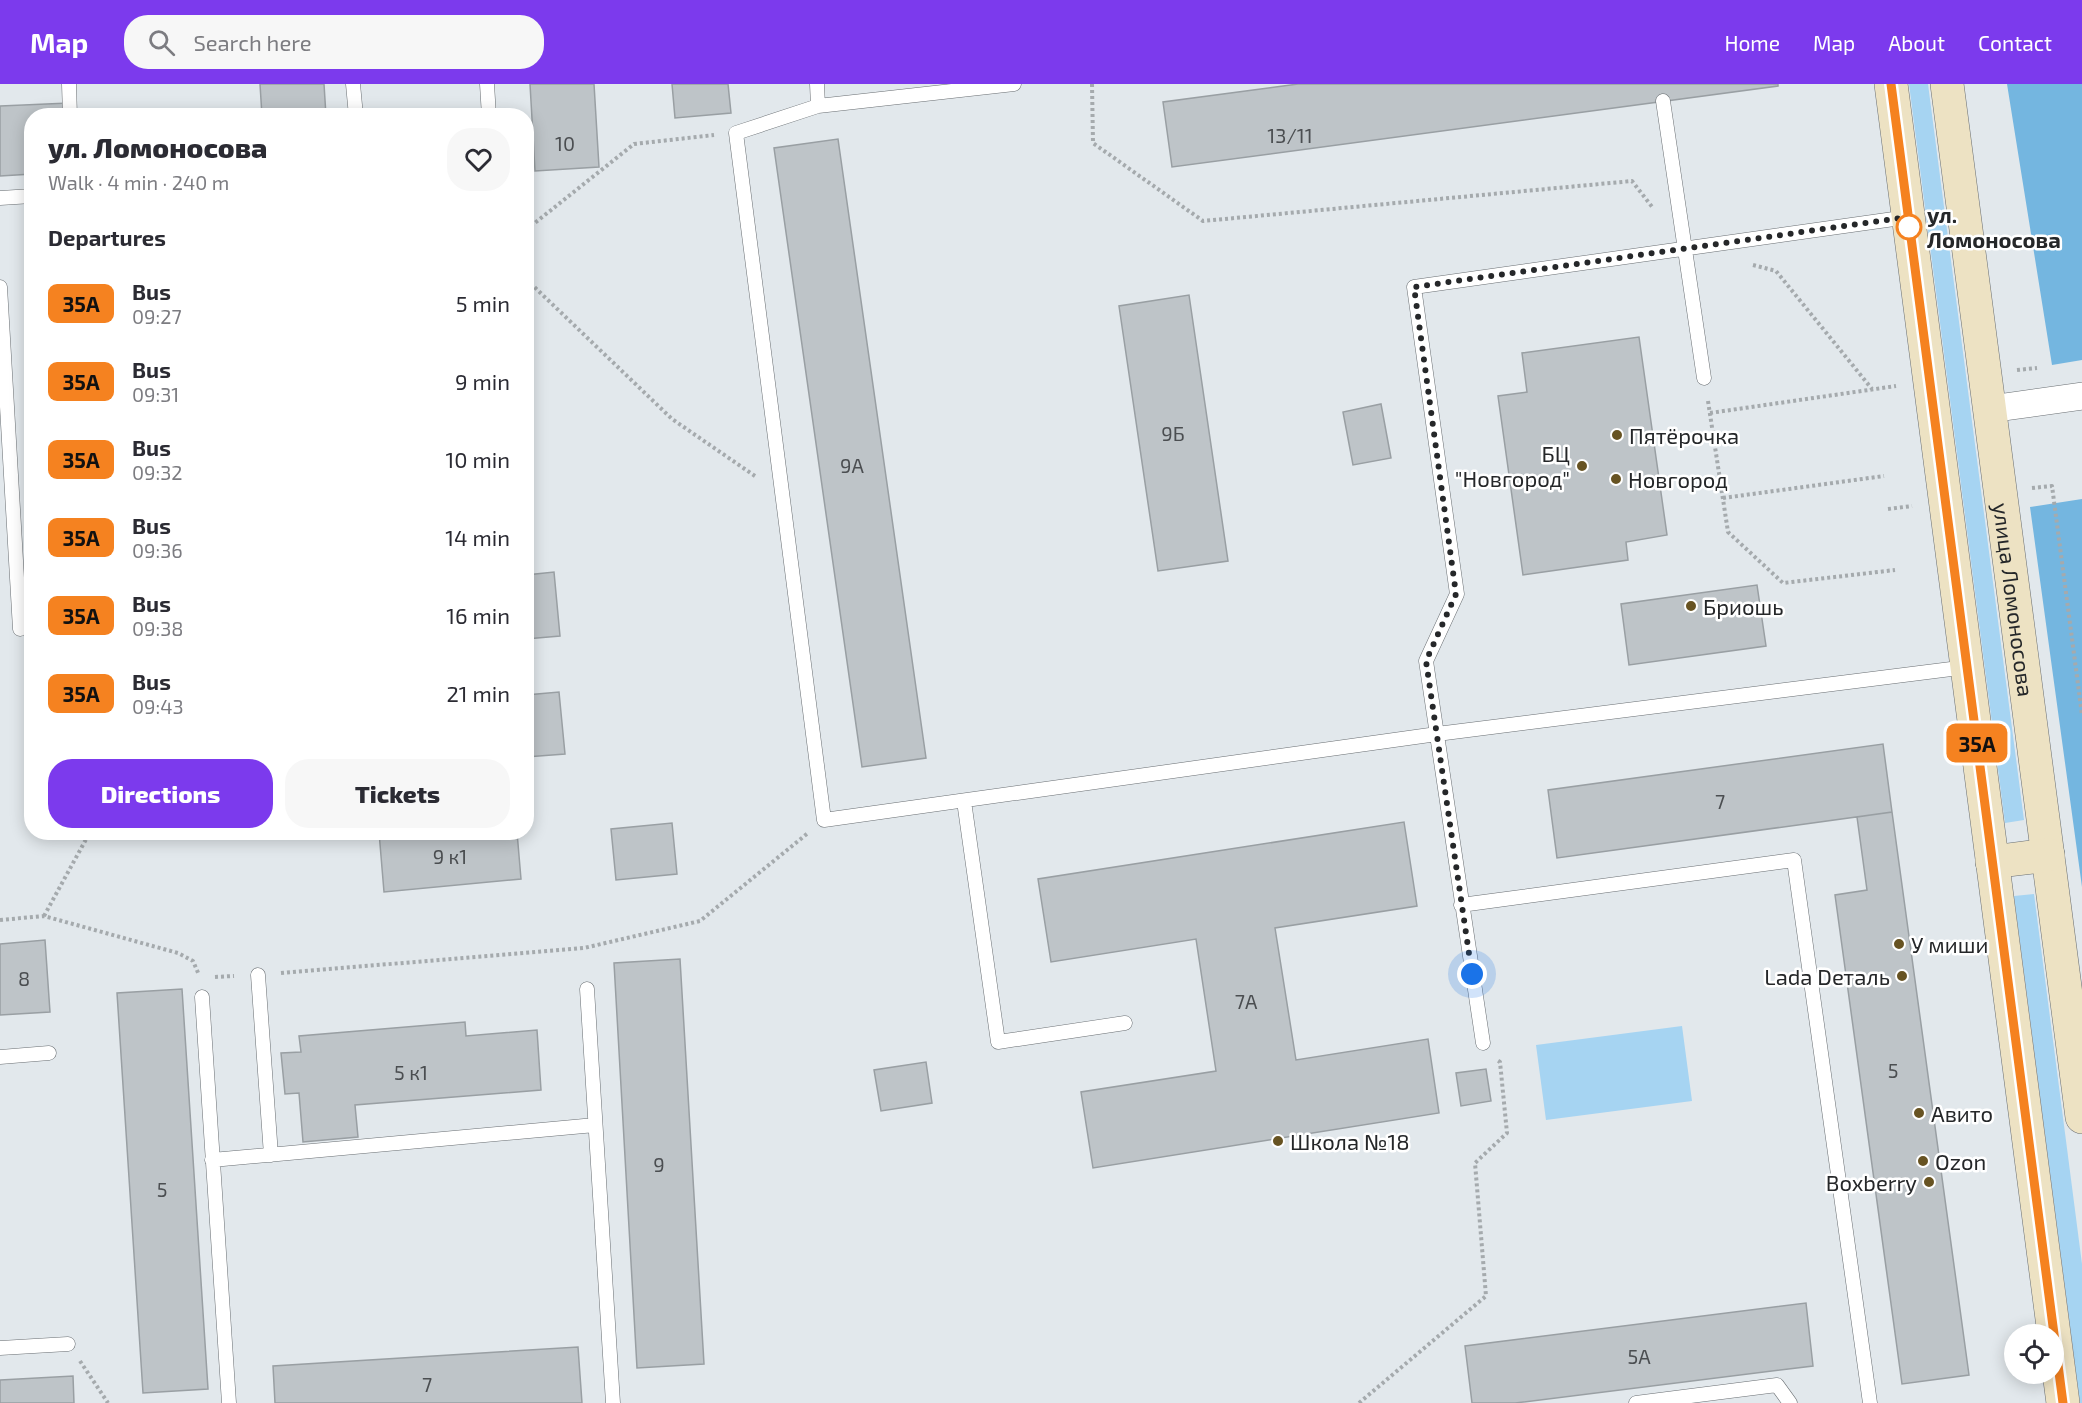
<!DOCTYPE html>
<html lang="en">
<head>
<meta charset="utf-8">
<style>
	:root { --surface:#fff; --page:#f7f7f7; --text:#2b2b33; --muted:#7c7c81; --accent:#7c3aed }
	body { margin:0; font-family:"Exo 2",sans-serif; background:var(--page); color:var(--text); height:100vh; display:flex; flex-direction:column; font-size:22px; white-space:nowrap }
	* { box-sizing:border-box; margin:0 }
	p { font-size:20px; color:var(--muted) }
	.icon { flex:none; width:33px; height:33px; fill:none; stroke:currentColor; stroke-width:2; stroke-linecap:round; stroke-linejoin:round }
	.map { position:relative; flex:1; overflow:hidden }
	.details { position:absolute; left:24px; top:24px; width:510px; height:732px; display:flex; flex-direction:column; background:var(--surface); border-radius:24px; box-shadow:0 3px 15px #0003 }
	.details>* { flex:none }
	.badge { padding:0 12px; border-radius:9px; font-size:21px; line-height:39px }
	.buttons { position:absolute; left:2004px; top:1240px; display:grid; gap:12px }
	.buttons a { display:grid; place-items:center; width:60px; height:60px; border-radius:50%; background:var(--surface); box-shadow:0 3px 15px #0003; font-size:30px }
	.you { position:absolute; width:30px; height:30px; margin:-15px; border:4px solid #fff; border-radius:50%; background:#1a73e8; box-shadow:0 0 0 9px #1a73e833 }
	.map>.badge { position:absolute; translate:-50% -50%; box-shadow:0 0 0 3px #fff }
	h2 { padding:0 24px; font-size:22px; line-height:54px }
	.round { display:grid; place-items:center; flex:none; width:63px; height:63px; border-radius:24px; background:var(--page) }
	.overview { display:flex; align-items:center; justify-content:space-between; height:102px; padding:0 24px }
	h1 { font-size:28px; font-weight:800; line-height:45px }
	.primary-button { display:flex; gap:12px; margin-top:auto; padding:12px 24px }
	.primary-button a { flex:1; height:69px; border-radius:24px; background:var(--accent); color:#fff; font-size:24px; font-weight:800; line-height:69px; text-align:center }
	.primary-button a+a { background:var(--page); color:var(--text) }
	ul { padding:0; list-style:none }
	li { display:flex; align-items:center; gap:18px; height:78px; padding:0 24px }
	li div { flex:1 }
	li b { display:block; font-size:22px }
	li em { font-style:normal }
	li .badge { min-width:66px; font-weight:700; text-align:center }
	header { display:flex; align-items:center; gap:36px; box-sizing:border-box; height:84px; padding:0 30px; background:var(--accent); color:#fff }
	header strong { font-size:28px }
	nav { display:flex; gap:33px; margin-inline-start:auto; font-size:21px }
	.search { width:420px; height:54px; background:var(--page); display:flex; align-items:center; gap:15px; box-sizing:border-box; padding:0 21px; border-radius:24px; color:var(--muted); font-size:22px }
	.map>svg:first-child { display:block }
</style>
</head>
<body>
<header>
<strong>Map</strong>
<div class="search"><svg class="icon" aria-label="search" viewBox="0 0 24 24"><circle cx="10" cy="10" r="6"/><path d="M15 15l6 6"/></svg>Search here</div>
<nav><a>Home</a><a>Map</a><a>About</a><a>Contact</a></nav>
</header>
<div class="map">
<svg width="2082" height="1319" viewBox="0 0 2082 1319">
	<rect width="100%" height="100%" fill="#e2e8ec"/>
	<!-- green -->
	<path fill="#a6d4f2" d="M1909,0h19l96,736 -19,3z
		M2034,810l48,370v139h-2l-66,-507z
		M1682,942l10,75 -146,19 -10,-75z"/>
	<!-- forest -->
	<path fill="#74b6e0" d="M2007,0h75v276l-30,5z
		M2082,415v388l-52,-380z"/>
	<!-- building -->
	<path fill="#bec4c8" stroke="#999fa3" stroke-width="1.5" d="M260,0h64l2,32h-64z
		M530,0h64l5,83 -64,4z
		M672,0h56l3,29 -56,5z
		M1298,0h480v2l-606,81 -9,-65z
		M1298,0h480v2l-606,81 -9,-65z
		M69,19v13h-37v58l-32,2v-70z
		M838,55l88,619 -64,9 -88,-619z
		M1189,211l39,266 -70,10 -39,-265z
		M1639,253l28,198 -41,7 2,18 -105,15 -25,-179 29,-4 -5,-39z
		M1381,320l10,54 -38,7 -10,-53z
		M554,488l6,64 -34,3v-64z
		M1757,501l9,61 -137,19 -8,-61z
		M559,608l6,62 -39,3v-62z
		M1883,660l9,68 -335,46 -9,-68z
		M1892,728l77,563 -67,9 -67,-489 32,-5 -10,-73z
		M1404,738l13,84 -142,22 21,132 132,-21 11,74 -346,55 -12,-76 135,-21 -20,-132 -145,23 -13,-83z
		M672,739l5,51 -61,6 -5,-51z
		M379,748h138l4,47 -137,13z
		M45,856l5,72 -50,3v-71z
		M680,875l24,405 -67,4 -23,-405z
		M182,905l26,400 -65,4 -26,-400z
		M465,938l1,14 71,-6 4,60 -186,15 3,32 -55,5 -4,-49 -14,1 -4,-41 20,-1 -2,-16z
		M926,978l6,41 -51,8 -7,-41z
		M1486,985l5,32 -30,5 -5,-33z
		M1806,1219l7,63 -298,37h-43l-7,-57z
		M578,1263l4,56h-307l-2,-37z
		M73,1292l1,27h-74v-23z"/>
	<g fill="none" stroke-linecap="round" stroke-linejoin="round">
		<!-- service casing -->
		<g stroke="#696e72" stroke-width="15">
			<path id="service" d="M69,0l1,32
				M353,0l3,32
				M487,0l2,32
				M817,0l1,22
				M1014,0l-196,22 -82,27 88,687 613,-86 530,-67
				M1663,17l41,277
				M0,114l32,-2
				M0,203l20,342
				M964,717l34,241 127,-19
				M1461,821l333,-45 76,543
				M258,891l13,180
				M587,905l26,414
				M202,913l27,406
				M1483,959l-57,-382 31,-67 -43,-307 494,-70
				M0,973l49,-4
				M212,1076l383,-35
				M0,1264l68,-4
				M1636,1319l141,-18 13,18"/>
		</g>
		<!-- minor casing -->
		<g stroke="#696e72" stroke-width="28">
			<path id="minor" d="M1990,325l92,-13"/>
		</g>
		<!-- secondary casing -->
		<g stroke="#696e72" stroke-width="34">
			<g id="secondary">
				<path d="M1891,0l172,1319"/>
				<path id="s1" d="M1947,0l135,1033"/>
				<path d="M1992,778l56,-7"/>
			</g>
		</g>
		<!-- path -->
		<path stroke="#a5aaad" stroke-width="4" stroke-dasharray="3 3" stroke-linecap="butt" d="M1092,0l1,59 110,78 429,-40 21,27
			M526,146l108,-86 80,-9
			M1753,181l23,6 96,118
			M526,195l146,140 83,57
			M2017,286l20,-2
			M1708,317l20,131 55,51 112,-13
			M1710,329l186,-27
			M2032,404l20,-2 30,229
			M1723,414l161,-22
			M1888,425l24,-3
			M44,832l46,-84
			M0,836l44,-4 134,37 15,8 6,14
			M281,889l303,-25 116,-27 108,-88
			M215,893l19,-1
			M80,1277l28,42
			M1359,1319l127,-107 -11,-133 32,-30 -7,-71 -3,-2"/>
		<!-- service -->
		<use href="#service" stroke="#fff" stroke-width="14"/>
		<!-- minor -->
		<use href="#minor" stroke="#fff" stroke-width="27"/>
		<!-- secondary -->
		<use href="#secondary" stroke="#ede2c3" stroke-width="33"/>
	</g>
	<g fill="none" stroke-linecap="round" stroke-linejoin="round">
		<!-- line casing -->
		<g stroke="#fff" stroke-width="14">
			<path id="line" d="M1891,0l172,1319"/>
		</g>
		<!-- line -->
		<use href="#line" stroke="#f58220" stroke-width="9"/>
		<!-- walk -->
		<path stroke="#252729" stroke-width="6" stroke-dasharray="0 10.8" d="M1472,890l-46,-313 30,-67 -42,-307 494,-70 1,10"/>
	</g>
	<!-- markers -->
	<circle fill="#fff" stroke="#f58220" stroke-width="3" cx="1909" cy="143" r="12"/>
	<g fill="#675322" stroke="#fff" stroke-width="2">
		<circle cx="1617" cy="351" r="6"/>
		<circle cx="1582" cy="382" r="6"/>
		<circle cx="1616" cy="395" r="6"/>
		<circle cx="1691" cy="522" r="6"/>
		<circle cx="1899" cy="860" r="6"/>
		<circle cx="1902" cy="892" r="6"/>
		<circle cx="1919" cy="1029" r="6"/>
		<circle cx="1278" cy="1057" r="6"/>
		<circle cx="1923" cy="1077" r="6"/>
		<circle cx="1929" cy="1098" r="6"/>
	</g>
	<g text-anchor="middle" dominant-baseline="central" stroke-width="5" stroke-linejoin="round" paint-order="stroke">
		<!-- number labels -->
		<g font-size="20" fill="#4b4e51">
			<text x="1290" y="51">13/11</text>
			<text x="565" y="59">10</text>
			<text x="1173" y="349">9Б</text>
			<text x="852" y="381">9А</text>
			<text x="1720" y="717">7</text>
			<text x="450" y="772">9 к1</text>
			<text x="24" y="894">8</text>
			<text x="1246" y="917">7А</text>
			<text x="1893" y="986">5</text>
			<text x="411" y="988">5 к1</text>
			<text x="659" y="1080">9</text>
			<text x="162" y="1105">5</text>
			<text x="1639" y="1272">5А</text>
			<text x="427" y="1300">7</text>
		</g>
		<!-- stop labels -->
		<g font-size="22" font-weight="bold" fill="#252729" stroke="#fff" text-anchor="start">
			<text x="1927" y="130">ул.<tspan x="1927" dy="25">Ломоносова</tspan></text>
		</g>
		<!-- poi labels -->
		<g font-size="22" fill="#252729" stroke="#fff" text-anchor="start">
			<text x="1629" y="351">Пятёрочка</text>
			<text x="1570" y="369" text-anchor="end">БЦ<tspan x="1570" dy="25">"Новгород"</tspan></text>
			<text x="1628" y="395">Новгород</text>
			<text x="1703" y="522">Бриошь</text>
			<text x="1911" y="860">У миши</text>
			<text x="1890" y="892" text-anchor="end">Lada Dеталь</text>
			<text x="1931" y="1029">Авито</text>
			<text x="1290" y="1057">Школа №18</text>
			<text x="1935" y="1077">Ozon</text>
			<text x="1917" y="1098" text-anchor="end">Boxberry</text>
		</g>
		<!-- street labels -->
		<g font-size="22" fill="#252729" stroke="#fff">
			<text stroke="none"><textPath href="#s1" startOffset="520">улица Ломоносова</textPath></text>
		</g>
	</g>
</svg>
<div class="buttons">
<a><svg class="icon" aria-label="locate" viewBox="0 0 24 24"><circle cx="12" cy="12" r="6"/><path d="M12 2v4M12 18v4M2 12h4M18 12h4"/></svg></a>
</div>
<div class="you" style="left:1472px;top:890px"></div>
<b class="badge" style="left:1977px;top:659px;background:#f58220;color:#111">35А</b>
<section class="details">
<div class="overview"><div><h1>ул. Ломоносова</h1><p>Walk · 4 min · 240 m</p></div><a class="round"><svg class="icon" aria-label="heart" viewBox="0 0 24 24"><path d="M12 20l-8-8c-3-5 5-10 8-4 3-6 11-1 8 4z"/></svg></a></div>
<h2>Departures</h2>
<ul>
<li><span class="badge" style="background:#f58220;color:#111">35А</span><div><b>Bus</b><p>09:27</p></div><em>5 min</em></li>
<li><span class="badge" style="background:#f58220;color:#111">35А</span><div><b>Bus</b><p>09:31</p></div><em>9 min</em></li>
<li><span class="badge" style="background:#f58220;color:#111">35А</span><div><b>Bus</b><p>09:32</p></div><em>10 min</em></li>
<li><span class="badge" style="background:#f58220;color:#111">35А</span><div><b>Bus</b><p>09:36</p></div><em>14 min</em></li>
<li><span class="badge" style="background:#f58220;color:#111">35А</span><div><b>Bus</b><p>09:38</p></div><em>16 min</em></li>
<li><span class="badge" style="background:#f58220;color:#111">35А</span><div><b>Bus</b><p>09:43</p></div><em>21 min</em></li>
</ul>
<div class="primary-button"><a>Directions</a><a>Tickets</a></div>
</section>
</div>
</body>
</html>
